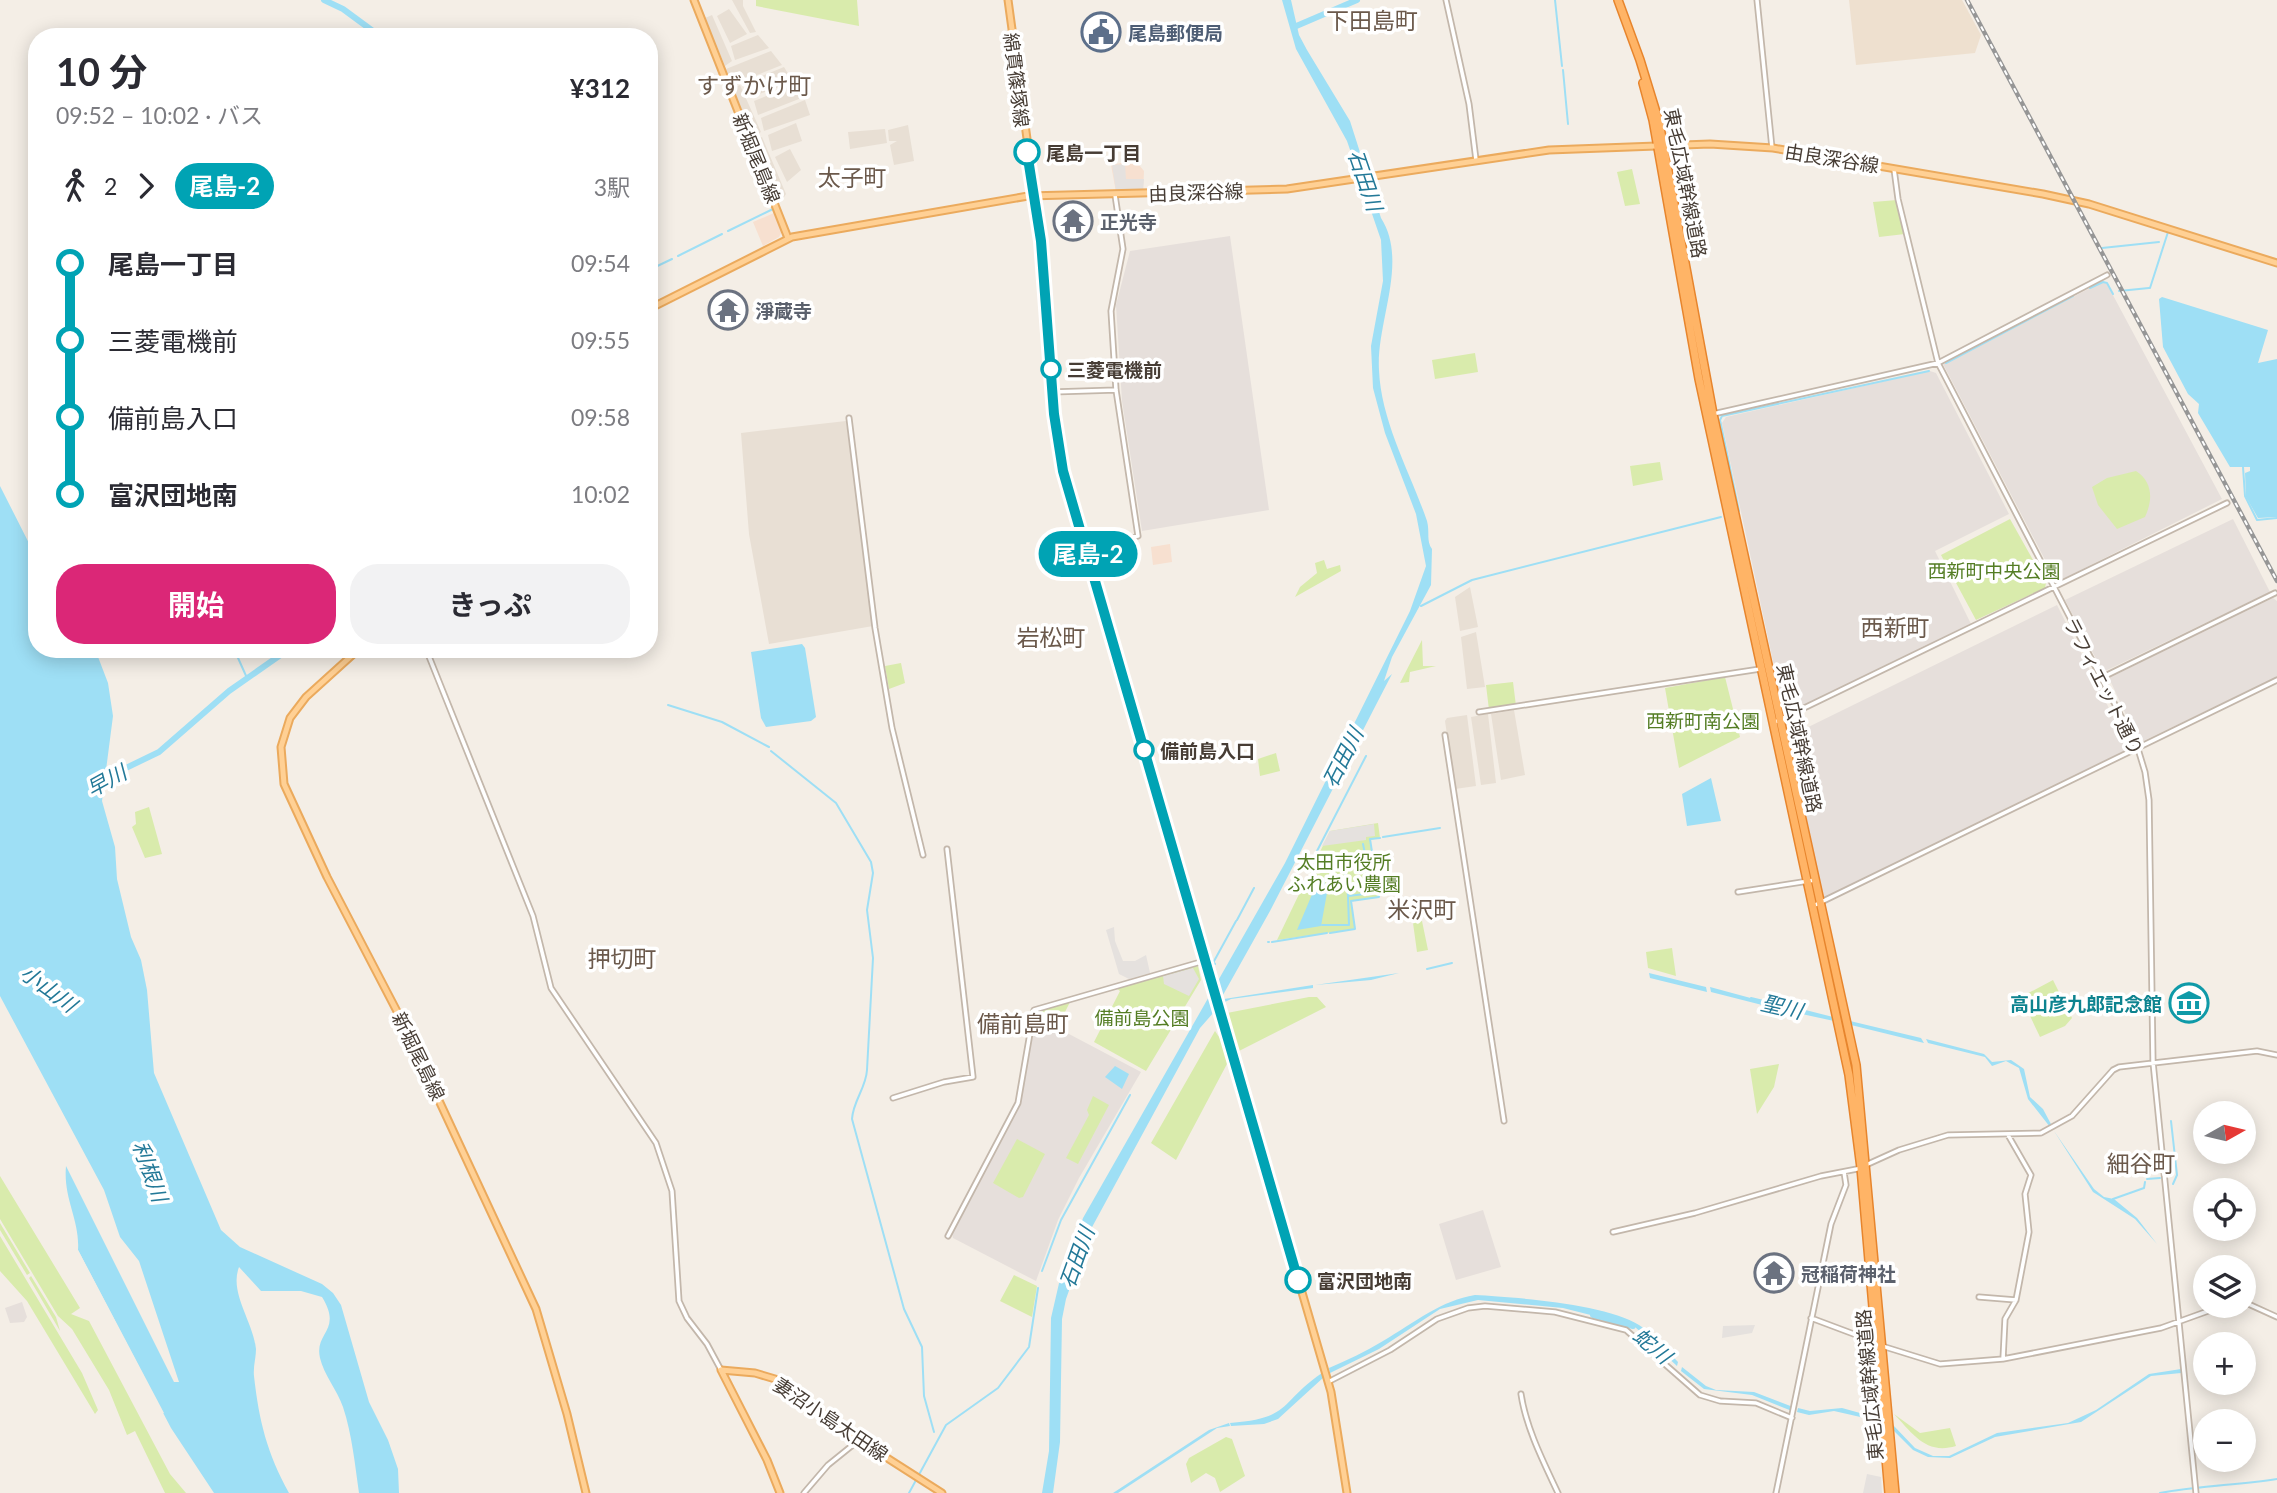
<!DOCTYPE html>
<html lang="ja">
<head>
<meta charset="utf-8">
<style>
	:root { --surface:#fff; --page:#f2f2f3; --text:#2b2b33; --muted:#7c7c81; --accent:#db2777 }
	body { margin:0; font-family:Lato,"Noto Sans JP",sans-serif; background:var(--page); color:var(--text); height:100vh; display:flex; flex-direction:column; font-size:26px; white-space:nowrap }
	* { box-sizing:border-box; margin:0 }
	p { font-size:23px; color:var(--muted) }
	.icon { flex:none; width:38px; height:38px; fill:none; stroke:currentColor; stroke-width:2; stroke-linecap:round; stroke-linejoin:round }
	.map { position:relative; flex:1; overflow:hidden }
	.details { position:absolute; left:28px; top:28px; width:630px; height:630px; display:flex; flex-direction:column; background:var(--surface); border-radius:28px; box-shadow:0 4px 18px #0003 }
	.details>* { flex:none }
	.badge { padding:0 14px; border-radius:23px; font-size:24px; line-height:46px }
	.needle { width:46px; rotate:82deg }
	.tools { position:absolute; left:2193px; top:1101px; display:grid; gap:14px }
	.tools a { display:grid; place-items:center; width:63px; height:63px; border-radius:50%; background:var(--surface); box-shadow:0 4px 18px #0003; font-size:35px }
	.map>.badge { position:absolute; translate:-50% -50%; box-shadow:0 0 0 4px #fff }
	.legs { display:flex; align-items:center; gap:10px; height:77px; padding:0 28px; font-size:23px }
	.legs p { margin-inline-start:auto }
	.headline { display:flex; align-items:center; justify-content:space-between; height:119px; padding:0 28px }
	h1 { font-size:38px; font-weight:700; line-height:52px }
	.action { display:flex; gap:14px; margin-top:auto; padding:14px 28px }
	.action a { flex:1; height:80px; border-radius:28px; background:var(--accent); color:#fff; font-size:28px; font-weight:700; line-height:80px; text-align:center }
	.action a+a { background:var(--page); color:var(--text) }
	ul { padding:0 28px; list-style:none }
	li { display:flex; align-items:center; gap:24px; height:77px; font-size:26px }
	li i { display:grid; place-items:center; width:10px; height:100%; margin:0 9px; background:currentColor }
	li i::after { content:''; width:18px; height:18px; margin:-9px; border:5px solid; border-radius:50%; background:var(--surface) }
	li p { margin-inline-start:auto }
	li:first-child i { background:linear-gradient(#0000 50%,currentColor 0) }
	li:last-child i { background:linear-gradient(currentColor 50%,#0000 0) }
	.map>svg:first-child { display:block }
</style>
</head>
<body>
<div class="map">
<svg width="2277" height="1493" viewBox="0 0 2277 1493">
	<rect width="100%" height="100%" fill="#f4eee6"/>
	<!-- residential -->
	<path fill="#e8dfd4" d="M732,0h11v6l13,26 -6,1z
		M729,9l18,25 -17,9 -13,-27z
		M712,15l20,46 -7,5 -20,-48z
		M758,35l11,13 -34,12 -4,-14z
		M771,51l11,14 -50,20 -6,-16z
		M784,67l9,15 -42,15 -4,-15z
		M796,84l8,13 -46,18 -4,-14z
		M740,85l21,47 -8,5 -20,-49z
		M805,100l5,15 -46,16 -3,-13z
		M796,123l6,18 -30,10 -4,-16z
		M908,125l6,36 -20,4 -4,-20 7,-4h-8l-1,-11z
		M885,129l2,14 -37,6 -2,-17z
		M762,137l24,57 -5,8 -27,-62z
		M790,149l11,21 -14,12 -12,-25z
		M846,421l27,205 -104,18 -20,-110 -8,-101z
		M1470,587l8,40 -18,4 -5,-34z
		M1476,632l9,55 -18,2 -6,-52z
		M1514,710l11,65 -24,5 -10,-66z
		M1488,714l8,69 -15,2 -10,-68z
		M1467,715l9,71 -21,3 -10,-68 2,-3z"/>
	<!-- commercial -->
	<path fill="#f7e0d0" d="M1135,160l9,11 -1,21h-27l-5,-27z
		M774,213l8,18 -3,6 -16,9 -10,-24z
		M1170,544l2,18 -19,3 -2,-18z
		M1114,545l5,32 -20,3 -7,-27 3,-6z"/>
	<!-- industrial -->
	<path fill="#e6dfdb" d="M1230,236l39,274 -127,21 -20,-130 -6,-96 14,-54z
		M2102,282l5,2 115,215 -163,82 -4,-2 -112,-215z
		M1930,371l6,2 73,141 -74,37 36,73 -182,89 -6,-5 -61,-285 4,-6z
		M2233,519l37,73 -167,80 -38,-72z
		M2273,598l4,3v76l-138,66 -30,-65z
		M2057,605l73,145 -304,148 -3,-1 -33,-161z
		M1056,1032l13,2 72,38 -62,106 -21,42 -22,61 -83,-43 -1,-4 64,-122 16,-77z
		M1483,1210l18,57 -45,13 -17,-56z
		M22,1302l5,15 -3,5 -14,1 -5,-15z"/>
	<!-- education -->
	<path fill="#eee0cf" d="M1849,0h113l19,35 -6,18 -119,12z"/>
	<!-- green -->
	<path fill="#d9ebac" d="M756,0h101l2,26 -103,-20z
		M1632,169l8,35 -15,2 -8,-34z
		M1897,200l8,34 -26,3 -6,-35z
		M1475,353l3,19 -43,7 -3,-19z
		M1660,462l3,18 -30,6 -3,-20z
		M2136,471c17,11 17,29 9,46l-28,12 -19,-24 -6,-18 15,-9z
		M2010,519l36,64 -1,5 -69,32 -35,-65z
		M1324,560l3,9 13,-4 1,6 -46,26 5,-10 17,-14 -2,-10z
		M1422,640l1,26h13l-26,6 -1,10 -9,1z
		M901,663l4,20 -16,6 -4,-23z
		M1725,677l15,60 -61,31 -14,-80z
		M1513,682l3,24 -27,4 -3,-25z
		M1276,753l4,18 -20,5 -2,-17z
		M149,807l13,47 -17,4 -13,-31 4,-3 -1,-12z
		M1378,823l2,15 -10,2 9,57 -28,4 4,28 -78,11 25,-52 5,3 2,-4 -4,-4 25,-52z
		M1422,921l6,29 -11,2 -4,-29z
		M1672,948l4,28 -28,-8 -2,-16z
		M1198,966l3,14 -55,91 -52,-29 26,-51 -4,-3z
		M2053,980l19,38 -7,8 -25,11 -19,-40z
		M1309,997h8l9,10 -87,44 -14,-33 2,-5z
		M1070,1002l-11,22 8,5 -33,1 4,-19z
		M1215,1031l8,12 5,19 -52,98 -25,-17z
		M1779,1064l-5,23 -17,27 -7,-45z
		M1093,1096l16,9 -31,59 -12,-6 23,-43 -2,-5z
		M1017,1139l28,15 -22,43 -4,1 -26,-15z
		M0,1176l80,132 -9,6 18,7 81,153 16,19h-21l-30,-62 -8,4 -18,-45 -37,-61 -14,-13 -58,-97z
		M0,1223l30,50 -3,2 -27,-45z
		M0,1236l82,137 16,37 -3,4 -68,-113 -27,-30z
		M1014,1275l23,11 -5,31 -32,-16z
		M31,1276l25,41 4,14 -31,-53z
		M1894,1414l26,19 30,-5 6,18c-30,9 -43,-12 -62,-32z
		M1226,1437l6,2 13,37 -25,16 -5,-14 -9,-5 -15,10 -5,-19 3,-6z"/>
	<!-- parking -->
	<path fill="#e5e1de" d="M1125,164l1,15h18l-1,11 -27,1 -4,-26z
		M1374,824l1,12 -9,1v3l-44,6 8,-15z
		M1114,927l1,14 8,20h12l11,-6 4,18 -21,6 -10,-5 -13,-44z
		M1193,968l6,11 -10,17 -25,-12 -1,-8z
		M1755,1325l-3,8 -30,5 1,-12z
		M1867,1474l14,3 1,16h-19z"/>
	<!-- water -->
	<path fill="#9edff5" d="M1282,0h9l8,35 8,15 43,71 31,97c28,44 -5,104 -2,152 2,52 32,104 48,151 3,11 -1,20 5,28l-1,36 -39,72 -8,24 8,-7 -14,27 -108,210 -47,84 1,4 89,-14v3l-82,11 -10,5 -21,24 -109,201 -25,70 -4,20 -2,123 -7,51h-11l7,-42 2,-133 12,-52 5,-3 15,-45 202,-355 125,-252 16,-45 -10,-52 -31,-81 -12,-45 -2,-42 12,-65 -2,-41 -34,-99 -51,-92z
		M2162,297l106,33 -10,33 19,-4v158l-19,1 -12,-21 -1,-24 5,-2v-4h-20l-32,-54 1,-9 -11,-10 -25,-47 -4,-48z
		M0,486l37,73v90h58l13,34 5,33 -11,85 13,46 2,32 14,58 10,23 6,30 7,83 67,157 19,17 82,37 11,9 8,12 28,97 19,38 10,29 1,24h-40c-4,-28 -7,-59 -16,-86 -6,-17 -19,-32 -23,-49 -6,-26 23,-27 2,-61l-21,-6h-40l-22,-24c-10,26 14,54 17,82 0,9 -3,18 -2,27 5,45 13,77 35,117h-75l-43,-65 -93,-178c2,-30 -15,-51 -12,-84l108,216h5l-40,-121 -19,-24 -16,-47 -104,-194z
		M802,644l3,4 11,69 -5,4 -45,6 -5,-9 -10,-66z
		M1711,778l10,43 -34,5 -5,-32z
		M1324,878l3,15 -6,33 -24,4 19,-45 3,-6z
		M1399,973l-28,7 -56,5z
		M1649,973l57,14 1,5 -57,-14z
		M1710,987l59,16 1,4 -59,-15z
		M1774,1002l59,15 1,4 -60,-13z
		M1850,1021l71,17 3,5 -73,-18z
		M1926,1039l58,15 8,8 19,-2 13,9 6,28 13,12 9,17 -2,1 -22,-28 -9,-31 -13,-7 -14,5 -7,-9 -57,-14z
		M1115,1066l14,8 -7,15 -17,-12z
		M2054,1131l40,58 10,8 10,2 23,19 20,26 -22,-25 -42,-27z
		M1475,1295c39,2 132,9 164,30 15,9 27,25 39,37l-1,4 -43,-40 -71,-18 -85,-8 -38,9 -61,40 -49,24 -1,-5c18,-8 36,-16 54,-27 32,-19 59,-41 92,-46z
		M1682,1367l24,19 10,4 38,2 39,15 -1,4 -40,-16 -48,-6 -23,-18z
		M2181,1369v4l-30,3 -70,46 -86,15 -45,21 -22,-1 -15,-7 -19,-19 -1,-6 22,23 18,8h16l48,-23 71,-10 28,-13 53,-36z
		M1322,1373l2,4 -46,42 -14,5 -33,2 -1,-3c63,-5 48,-20 92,-50z
		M1798,1408l12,3 32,-3 36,10v3l-44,-10 -25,4 -12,-3z
		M1229,1423l1,3 -13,2 -99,65h-5l96,-63z"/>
	<!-- pier -->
	<path fill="#f4eee6" d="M78,1250l86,163 -3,1 -87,-162z"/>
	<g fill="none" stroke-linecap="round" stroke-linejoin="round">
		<!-- stream -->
		<path stroke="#9edff5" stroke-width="2" d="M1555,0l7,66
			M1563,70l5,54
			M728,231l45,-22
			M2102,248l57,-6
			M678,256l44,-22
			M649,270l23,-11
			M2090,288l13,-6 4,1 6,11
			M2150,288l18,-56
			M2119,291l30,-3
			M1946,363l127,-67
			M2243,467l2,29 12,24 20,-2
			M1739,511l-19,-91 2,-4 207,-45
			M1421,606l51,-26 249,-63
			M234,649l13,29
			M668,705l54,17 47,25
			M1149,749l43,151
			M771,751l65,52 35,59 2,11 -6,37 6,48 -6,112c-1,18 -14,31 -15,49l52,190 18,38 2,49 10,36
			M1383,837l57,-9
			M1317,851l49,-95
			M1335,856l9,10 4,29
			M1193,904l16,53 6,7
			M1237,920l17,-32
			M1322,925h27l-1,-29 25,-3 -10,-49
			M1330,933l25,-4 -4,-28 28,-4 -9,-58 10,-1
			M1268,942h1
			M1272,942l55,-9
			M1213,963l23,-42
			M1427,969l25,-6
			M1751,998l25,6
			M2171,1121l6,54 -4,9
			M2147,1179l13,-1
			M2113,1199l31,-11 1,-6
			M1042,1271l19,-51 69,-125
			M909,1493l37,-68 52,-37 31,-41 9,-59
			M2160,1493c39,-7 78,-8 117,-14"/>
		<!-- river -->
		<path stroke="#9edff5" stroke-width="6" d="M324,0l19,9 38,28
			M1294,27l63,-27
			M99,781l60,-29 70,-61 60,-42
			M1593,1315l40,11"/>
		<!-- minor casing -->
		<g stroke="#c3b7ab" stroke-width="7">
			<path id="minor" d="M1446,0l23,104 7,56
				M1757,0l15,148
				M1894,169l4,30 40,164 200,386 7,23 4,28 4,262 43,431
				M1052,392l64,-2
				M1713,414l225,-51 169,-88
				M849,418l26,210 17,100 31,127
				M1085,545l53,-9 -22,-146 -5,-79 12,-62 -8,-54
				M426,649l107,267 18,72 105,155 16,48 7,110 8,17 20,26 14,26
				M2101,678l174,-85
				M1479,712l281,-43
				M1773,723l454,-220
				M1445,735l59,386
				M1738,892l77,-12
				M1813,906l464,-226
				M893,1098l51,-16 29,-5 -26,-228
				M1613,1232l82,-19 126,-37 36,-7 42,-19 49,-15 93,-2 31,-17 41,-46 6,-3 138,-16 20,4
				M948,1236l70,-133 16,-93 170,-49
				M1979,1297l37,3
				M2244,1302l33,15
				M1811,1318l64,24
				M1882,1346l58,18 63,-5 158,-31 61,-22
				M2003,1359l2,-40 11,-19 13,-68 -4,-38 6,-19 -23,-40
				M1328,1382l62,-32 47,-31 31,-11 17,-2 70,6 71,18 74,65 20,6 36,2 36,15
				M1521,1394c5,34 23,69 37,99
				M804,1493l24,-28 31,-25
				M1776,1493l55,-269 15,-39 -2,-13"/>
		</g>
		<!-- major casing -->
		<g stroke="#ebaa5d" stroke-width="9">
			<path id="major" d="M694,0l94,238
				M1008,0l33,241 13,173 9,57 268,921 16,101
				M649,309l143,-72 236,-41 259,-7 262,-39 161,-6 63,4 270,46 46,10 188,59
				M359,649l-53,48 -16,21 -9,29 3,37 43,93 74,142 135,290 31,105 19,79
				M721,1370l34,3 20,6 84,61 83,53
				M721,1370l46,90 13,33"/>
		</g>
		<!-- highway casing -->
		<g stroke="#e7852d" stroke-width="10">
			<path id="highway" d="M1618,0l22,60 19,62 54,292 143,651 39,428
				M1643,83l10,37 46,259 150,696 12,93 28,325"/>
		</g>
		<!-- minor -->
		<use href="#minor" stroke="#fff" stroke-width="3.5"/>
		<!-- major -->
		<use href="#major" stroke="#ffd094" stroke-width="5"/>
		<!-- highway -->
		<use href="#highway" stroke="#ffb466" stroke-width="7"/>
		<!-- rail casing -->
		<g stroke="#969696" stroke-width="4.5">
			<path id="rail" d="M1967,0l310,581"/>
		</g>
		<!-- rail -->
		<use href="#rail" stroke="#fff" stroke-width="2" stroke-dasharray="5" stroke-linecap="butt"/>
	</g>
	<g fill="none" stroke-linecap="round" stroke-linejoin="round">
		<!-- line-1 casing -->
		<g stroke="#fff" stroke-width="16">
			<path id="line-1" d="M1027,152l14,89 13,173 9,57 235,809"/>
		</g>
		<!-- line-1 -->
		<use href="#line-1" stroke="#00a3b4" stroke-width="10"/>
	</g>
	<!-- icons -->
	<defs>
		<g id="civic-ring" transform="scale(2.0125)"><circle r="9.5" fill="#fff" stroke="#5c6f8a" stroke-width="1.5"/><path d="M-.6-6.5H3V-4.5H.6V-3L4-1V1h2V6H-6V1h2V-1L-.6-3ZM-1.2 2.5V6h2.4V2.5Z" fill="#5c6f8a"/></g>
		<g id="temple-ring" transform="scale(2.0125)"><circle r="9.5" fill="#fff" stroke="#6b7280" stroke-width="1.5"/><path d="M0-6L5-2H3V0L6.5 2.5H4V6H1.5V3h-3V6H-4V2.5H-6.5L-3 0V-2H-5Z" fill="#6b7280"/></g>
		<g id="museum-ring" transform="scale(2.0125)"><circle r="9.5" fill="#fff" stroke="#0f9aa8" stroke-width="1.5"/><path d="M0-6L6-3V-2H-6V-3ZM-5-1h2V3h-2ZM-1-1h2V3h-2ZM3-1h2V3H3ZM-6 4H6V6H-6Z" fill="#0f9aa8"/></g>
	</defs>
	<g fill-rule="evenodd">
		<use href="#civic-ring" x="1101" y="32"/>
		<use href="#temple-ring" x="1073" y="221"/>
		<use href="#temple-ring" x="728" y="310"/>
		<use href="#museum-ring" x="2189" y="1003"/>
		<use href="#temple-ring" x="1774" y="1273"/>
	</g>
	<!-- markers -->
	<g fill="#fff" stroke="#00a3b4" stroke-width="3.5">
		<circle cx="1027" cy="152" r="12"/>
		<circle cx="1051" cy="369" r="9"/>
		<circle cx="1144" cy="750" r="9"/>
		<circle cx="1298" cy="1280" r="12"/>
	</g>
	<g text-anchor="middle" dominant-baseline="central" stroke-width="7" stroke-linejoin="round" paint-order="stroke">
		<!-- service labels -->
		<g font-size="19" font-weight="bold" fill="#4e5e75" stroke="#fff" text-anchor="start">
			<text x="1128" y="32">尾島郵便局</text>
		</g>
		<!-- street labels -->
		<g font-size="19" fill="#473d35" stroke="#fff">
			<text transform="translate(1017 80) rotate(83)">綿貫篠塚線</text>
			<text transform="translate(757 158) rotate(68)">新堀尾島線</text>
			<text transform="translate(1832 158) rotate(9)">由良深谷線</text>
			<text transform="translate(1686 183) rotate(79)">東毛広域幹線道路</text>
			<text transform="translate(1196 192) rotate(-2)">由良深谷線</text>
			<text transform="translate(2104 686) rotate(63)">ラフィエット通り</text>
			<text transform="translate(1800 738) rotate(78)">東毛広域幹線道路</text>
			<text transform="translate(419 1056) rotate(64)">新堀尾島線</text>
			<text transform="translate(1869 1385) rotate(-95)">東毛広域幹線道路</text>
			<text transform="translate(831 1419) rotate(34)">妻沼小島太田線</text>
		</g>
		<!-- stop labels -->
		<g font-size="19" font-weight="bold" fill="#473d35" stroke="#fff" text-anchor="start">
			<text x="1046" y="152">尾島一丁目</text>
			<text x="1067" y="369">三菱電機前</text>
			<text x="1160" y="750">備前島入口</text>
			<text x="1317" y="1280">富沢団地南</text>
		</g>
		<!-- worship labels -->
		<g font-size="19" font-weight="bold" fill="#5b616d" stroke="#fff" text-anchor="start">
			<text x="1100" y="221">正光寺</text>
			<text x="755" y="310">淨蔵寺</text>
			<text x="1801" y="1273">冠稲荷神社</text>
		</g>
		<!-- park labels -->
		<g font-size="19" fill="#547d24" stroke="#fff">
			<text x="1994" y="570">西新町中央公園</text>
			<text x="1703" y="720">西新町南公園</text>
			<text x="1344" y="861">太田市役所<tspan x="1344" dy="22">ふれあい農園</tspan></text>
			<text x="1142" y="1017">備前島公園</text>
		</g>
		<!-- culture labels -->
		<g font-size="19" font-weight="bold" fill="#0d838f" stroke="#fff" text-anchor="end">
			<text x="2162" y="1003">高山彦九郎記念館</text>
		</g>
		<!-- water labels -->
		<g font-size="21" font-style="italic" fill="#237998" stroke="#fff">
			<text transform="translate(1366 180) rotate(71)">石田川</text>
			<text transform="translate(1342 757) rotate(-63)">石田川</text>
			<text transform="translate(106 780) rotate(-29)">早川</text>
			<text transform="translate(49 988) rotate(36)">小山川</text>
			<text transform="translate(1782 1006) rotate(13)">聖川</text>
			<text transform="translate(151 1171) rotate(70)">利根川</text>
			<text transform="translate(1076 1257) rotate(-70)">石田川</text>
			<text transform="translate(1653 1345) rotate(40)">蛇川</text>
		</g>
		<!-- quarter labels -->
		<g font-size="23" fill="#6b594b" stroke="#fff">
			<text x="1372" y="20">下田島町</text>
			<text x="754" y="85">すずかけ町</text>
			<text x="852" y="177">太子町</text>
			<text x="1895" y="627">西新町</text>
			<text x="1051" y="637">岩松町</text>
			<text x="1422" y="909">米沢町</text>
			<text x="622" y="958">押切町</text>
			<text x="1023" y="1023">備前島町</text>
			<text x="2141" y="1163">細谷町</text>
		</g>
	</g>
</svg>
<div class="tools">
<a><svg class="needle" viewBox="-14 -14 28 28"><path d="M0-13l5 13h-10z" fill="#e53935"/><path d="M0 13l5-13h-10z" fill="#7c7c81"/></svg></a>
<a><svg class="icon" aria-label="locate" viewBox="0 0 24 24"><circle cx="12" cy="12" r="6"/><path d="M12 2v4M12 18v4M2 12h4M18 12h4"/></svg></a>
<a><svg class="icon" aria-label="layers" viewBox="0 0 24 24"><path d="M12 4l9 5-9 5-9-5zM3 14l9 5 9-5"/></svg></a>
<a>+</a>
<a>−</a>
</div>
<b class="badge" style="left:1088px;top:554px;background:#00a3b4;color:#fff">尾島-2</b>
<section class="details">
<div class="headline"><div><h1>10 分</h1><p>09:52 – 10:02 · バス</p></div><b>¥312</b></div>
<div class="legs"><svg class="icon" aria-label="walk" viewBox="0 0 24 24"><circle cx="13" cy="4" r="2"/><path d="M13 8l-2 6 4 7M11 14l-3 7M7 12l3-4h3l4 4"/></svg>2<svg class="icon" aria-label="forward" viewBox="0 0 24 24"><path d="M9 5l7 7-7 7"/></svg><b class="badge" style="background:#00a3b4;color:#fff">尾島-2</b><p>3駅</p></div>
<ul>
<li><i style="color:#00a3b4"></i><b>尾島一丁目</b><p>09:54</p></li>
<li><i style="color:#00a3b4"></i><span>三菱電機前</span><p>09:55</p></li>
<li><i style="color:#00a3b4"></i><span>備前島入口</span><p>09:58</p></li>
<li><i style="color:#00a3b4"></i><b>富沢団地南</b><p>10:02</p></li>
</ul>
<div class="action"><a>開始</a><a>きっぷ</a></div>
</section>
</div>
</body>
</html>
